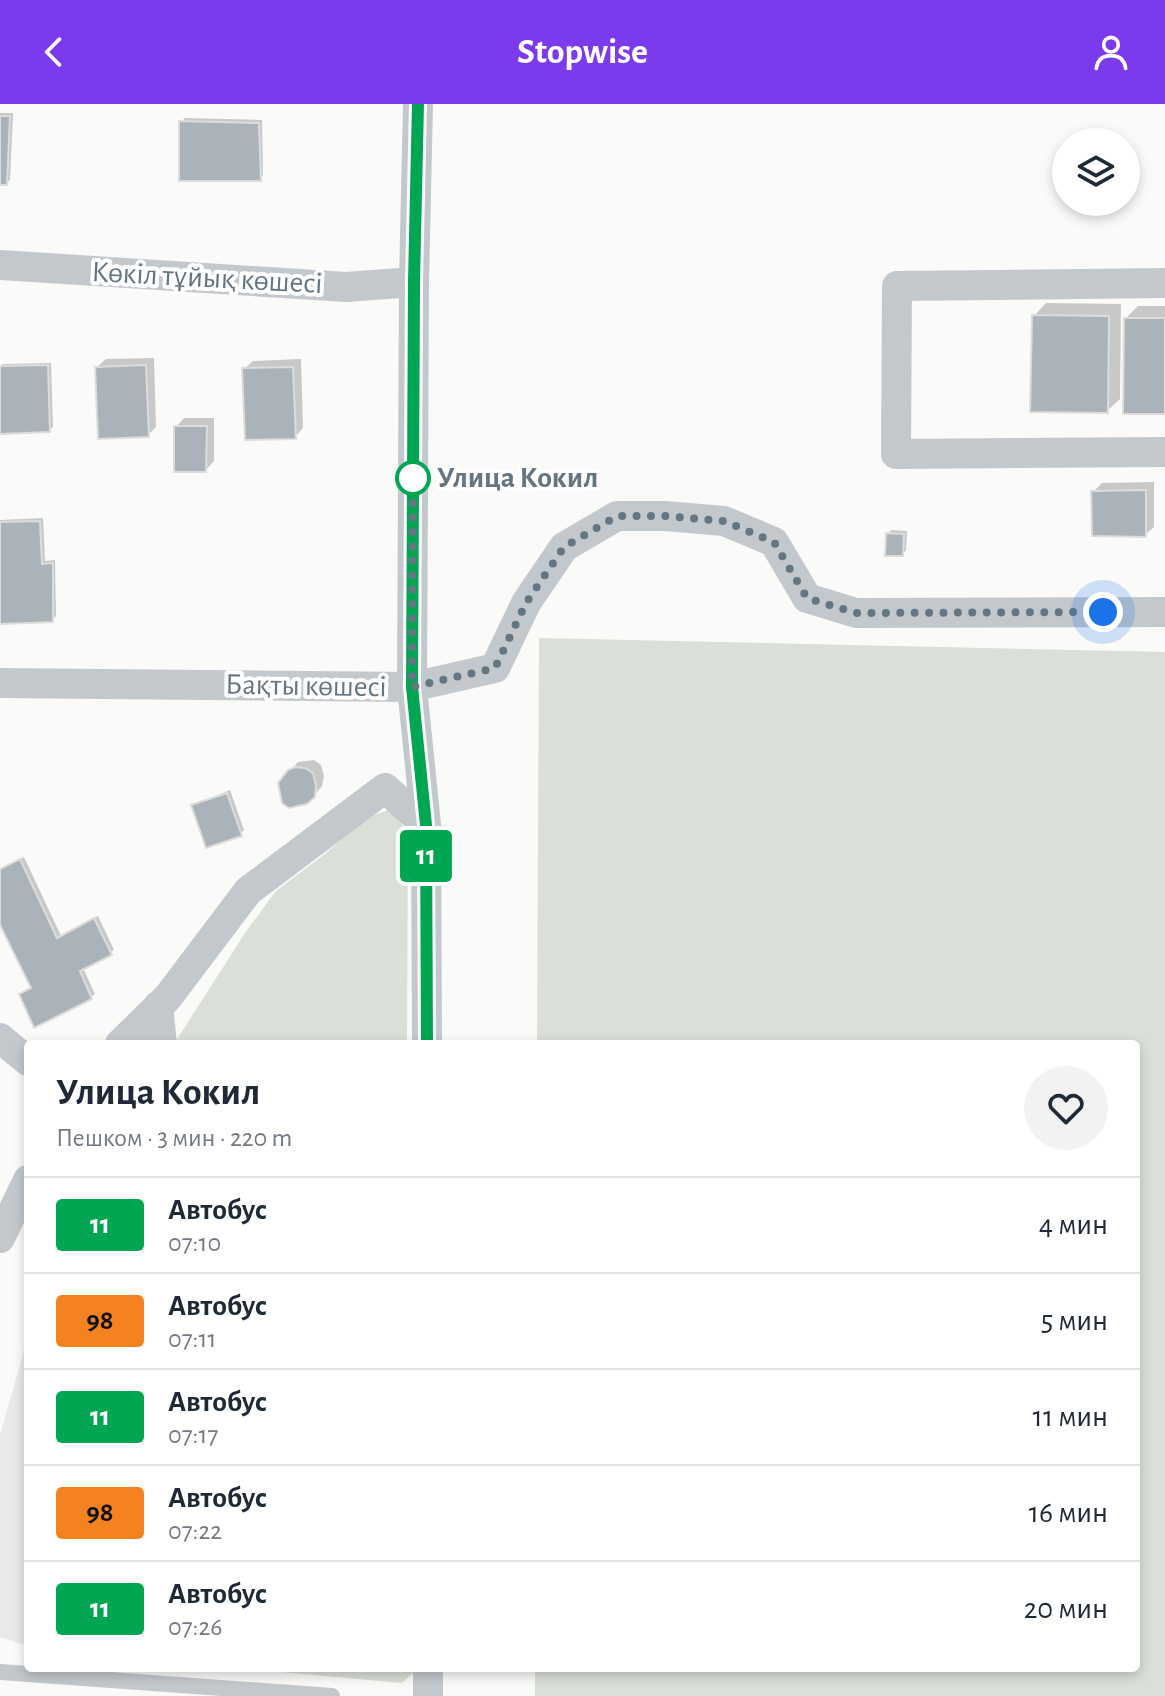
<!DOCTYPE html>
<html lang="ru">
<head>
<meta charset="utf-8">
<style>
	:root { --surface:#fff; --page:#f2f2f3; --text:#1f2937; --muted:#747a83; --line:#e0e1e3; --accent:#7c3aed }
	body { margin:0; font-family:"Alegreya Sans",sans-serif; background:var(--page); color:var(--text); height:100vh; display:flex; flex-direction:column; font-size:30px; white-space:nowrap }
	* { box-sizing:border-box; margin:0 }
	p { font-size:26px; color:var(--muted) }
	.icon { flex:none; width:44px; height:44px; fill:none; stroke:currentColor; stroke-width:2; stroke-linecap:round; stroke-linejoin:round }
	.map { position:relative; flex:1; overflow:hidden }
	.details { position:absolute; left:24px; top:936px; width:1116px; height:632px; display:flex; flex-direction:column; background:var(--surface); border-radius:8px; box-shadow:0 4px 12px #0003 }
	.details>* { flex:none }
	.badge { padding:0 16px; border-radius:6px; font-size:28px; line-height:52px }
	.controls { position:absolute; left:1052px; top:24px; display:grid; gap:16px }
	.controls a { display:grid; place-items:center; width:88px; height:88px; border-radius:50%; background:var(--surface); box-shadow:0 4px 12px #0003; font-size:40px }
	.you { position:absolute; width:40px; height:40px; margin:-20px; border:6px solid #fff; border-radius:50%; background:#1a73e8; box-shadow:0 0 0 12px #1a73e833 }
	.map>.badge { position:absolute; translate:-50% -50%; box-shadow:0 0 0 4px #fff }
	.round { display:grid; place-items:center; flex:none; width:84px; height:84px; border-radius:42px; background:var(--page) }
	.head { display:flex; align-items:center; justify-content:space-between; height:136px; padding:0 32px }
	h1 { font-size:38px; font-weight:700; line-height:60px }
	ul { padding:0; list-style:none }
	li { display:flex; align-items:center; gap:24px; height:96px; padding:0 32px; border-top:2px solid var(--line) }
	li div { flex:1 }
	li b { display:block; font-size:30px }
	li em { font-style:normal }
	li .badge { min-width:88px; font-weight:700; text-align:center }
	header { display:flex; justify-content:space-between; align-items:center; height:104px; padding:0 32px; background:var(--accent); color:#fff; font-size:36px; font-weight:700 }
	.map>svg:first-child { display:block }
</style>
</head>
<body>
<header><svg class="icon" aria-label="back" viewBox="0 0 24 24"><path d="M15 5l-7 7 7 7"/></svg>Stopwise<svg class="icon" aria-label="person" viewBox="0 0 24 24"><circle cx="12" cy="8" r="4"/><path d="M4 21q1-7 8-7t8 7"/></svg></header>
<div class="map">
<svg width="1165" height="1592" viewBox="0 0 1165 1592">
	<rect width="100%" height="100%" fill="#fafaf8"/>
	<!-- built -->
	<path fill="#e8e9e9" d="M28,1233v309l-28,-9v-202z"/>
	<!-- green -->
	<path fill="#dadfd7" d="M539,534l626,14v1044h-630v-28h601v-624h-599z
		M391,705l17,24 -1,211h-233l71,-111 31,-42 49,-37 41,-36z
		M239,1564h175v4l-12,11z"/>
	<!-- shadow -->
	<path fill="#0003" d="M0,9h13l-3,67 -4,3h-6z
		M185,14l77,2 1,55 -3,4 -79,-57z
		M1046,199l75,1 -1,95 -13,12 -73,-95z
		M1138,202h27v106l-39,-94z
		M154,254l2,69 -8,8 -51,-68 9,-8z
		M301,255l2,69 -8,9 -51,-68 9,-8z
		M51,259l2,64 -4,3 -49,-63 3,-3z
		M184,314h30v43l-8,9 -30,-43z
		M1154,378v45l-9,8 -52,-43 9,-9z
		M43,414l2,43 10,-1 1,56 -4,4 -52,2v-102z
		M891,426l16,1 -1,19 -3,4 -15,-20z
		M314,656l7,5 3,11 -2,10 -7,8 -25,-23 8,-9z
		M230,686l14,40 -4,4 -47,-28z
		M24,753l37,79 37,-20 16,34 -31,18 12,26 -4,3 -58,-10 -33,-67v-51z"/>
	<!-- building -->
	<path fill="#aab3b9" stroke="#dcdcda" stroke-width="2" d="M0,12h10l-3,69h-7z
		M179,17l80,2 2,58h-82z
		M1032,211l77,1 -1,97 -78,-1z
		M1124,214h41v96h-42z
		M48,261l2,67 -50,2v-68z
		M146,261l3,72 -51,2 -3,-72z
		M293,263l3,72 -51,1 -3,-72z
		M174,322h33l-1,46h-32z
		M1146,386v47l-54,-1 -1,-45z
		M40,417l2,43 11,-1v59l-53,2v-102z
		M886,429l18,1 -1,22h-18z
		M295,663l10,1 8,5 3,12 -1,12 -8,7 -18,4 -7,-5 -4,-20 10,-13z
		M227,689l15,43 -36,12 -15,-43z
		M20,755l37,79 37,-20 18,37 -32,16 12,28 -58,29 -15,-34 12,-6 -31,-63v-56z"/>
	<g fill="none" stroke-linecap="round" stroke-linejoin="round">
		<!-- lane -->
		<path stroke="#c3c8cc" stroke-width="16" d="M0,1568l332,24"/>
		<!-- street -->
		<path stroke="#c3c8cc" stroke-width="30" d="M418,0l-4,178 -2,405 14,138 1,219
			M0,161l346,22 68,-5
			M1165,179l-268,3 -1,168 269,-2
			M0,579l412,4 83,-19 31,-65 38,-56 53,-31h48l59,5 50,21 33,56 49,15 309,-1
			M158,902l4,38
			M0,934l28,23
			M120,940l48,-47 80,-106 137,-103 41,37
			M0,1134l28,-58
			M428,1564v28"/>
	</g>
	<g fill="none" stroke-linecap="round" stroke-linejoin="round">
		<!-- line casing -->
		<g stroke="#fff" stroke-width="18">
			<path id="line" d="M418,0l-4,178 -2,405 14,138 1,219"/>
		</g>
		<!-- line -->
		<use href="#line" stroke="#00a651" stroke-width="12"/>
		<!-- walk -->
		<path stroke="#657683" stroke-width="8" stroke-dasharray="0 14.4" d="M413,374v-9l-1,218 83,-19 31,-65 38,-56 53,-31h48l59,5 50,21 33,56 49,15 247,-1"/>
	</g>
	<!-- markers -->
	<circle fill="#fff" stroke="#00a651" stroke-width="4" cx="413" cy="374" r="16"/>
	<g text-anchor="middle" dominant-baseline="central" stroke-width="8" stroke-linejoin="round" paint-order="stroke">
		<!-- street labels -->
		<g font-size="30" fill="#657683" stroke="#fff">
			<text transform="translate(207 174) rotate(3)">Көкіл тұйық көшесі</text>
			<text transform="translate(306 582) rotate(1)">Бақты көшесі</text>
		</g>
		<!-- stop labels -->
		<g font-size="30" font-weight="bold" fill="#657683" stroke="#fff" text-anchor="start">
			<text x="437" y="374">Улица Кокил</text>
		</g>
	</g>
</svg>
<div class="controls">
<a><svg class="icon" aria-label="layers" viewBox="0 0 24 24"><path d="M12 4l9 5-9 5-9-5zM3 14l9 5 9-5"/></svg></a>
</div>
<div class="you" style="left:1103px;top:508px"></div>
<b class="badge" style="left:426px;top:752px;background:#00a651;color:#fff">11</b>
<section class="details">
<div class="head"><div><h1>Улица Кокил</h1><p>Пешком · 3 мин · 220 m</p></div><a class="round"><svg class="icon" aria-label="heart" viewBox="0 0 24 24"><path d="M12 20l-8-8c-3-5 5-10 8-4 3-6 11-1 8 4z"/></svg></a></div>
<ul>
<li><span class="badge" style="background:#00a651;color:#fff">11</span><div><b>Автобус</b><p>07:10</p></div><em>4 мин</em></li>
<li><span class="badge" style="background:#f58220;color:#111">98</span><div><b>Автобус</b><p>07:11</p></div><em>5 мин</em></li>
<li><span class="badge" style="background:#00a651;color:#fff">11</span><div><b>Автобус</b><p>07:17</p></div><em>11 мин</em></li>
<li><span class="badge" style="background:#f58220;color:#111">98</span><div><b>Автобус</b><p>07:22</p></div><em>16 мин</em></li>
<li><span class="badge" style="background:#00a651;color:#fff">11</span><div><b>Автобус</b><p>07:26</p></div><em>20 мин</em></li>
</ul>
</section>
</div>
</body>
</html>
